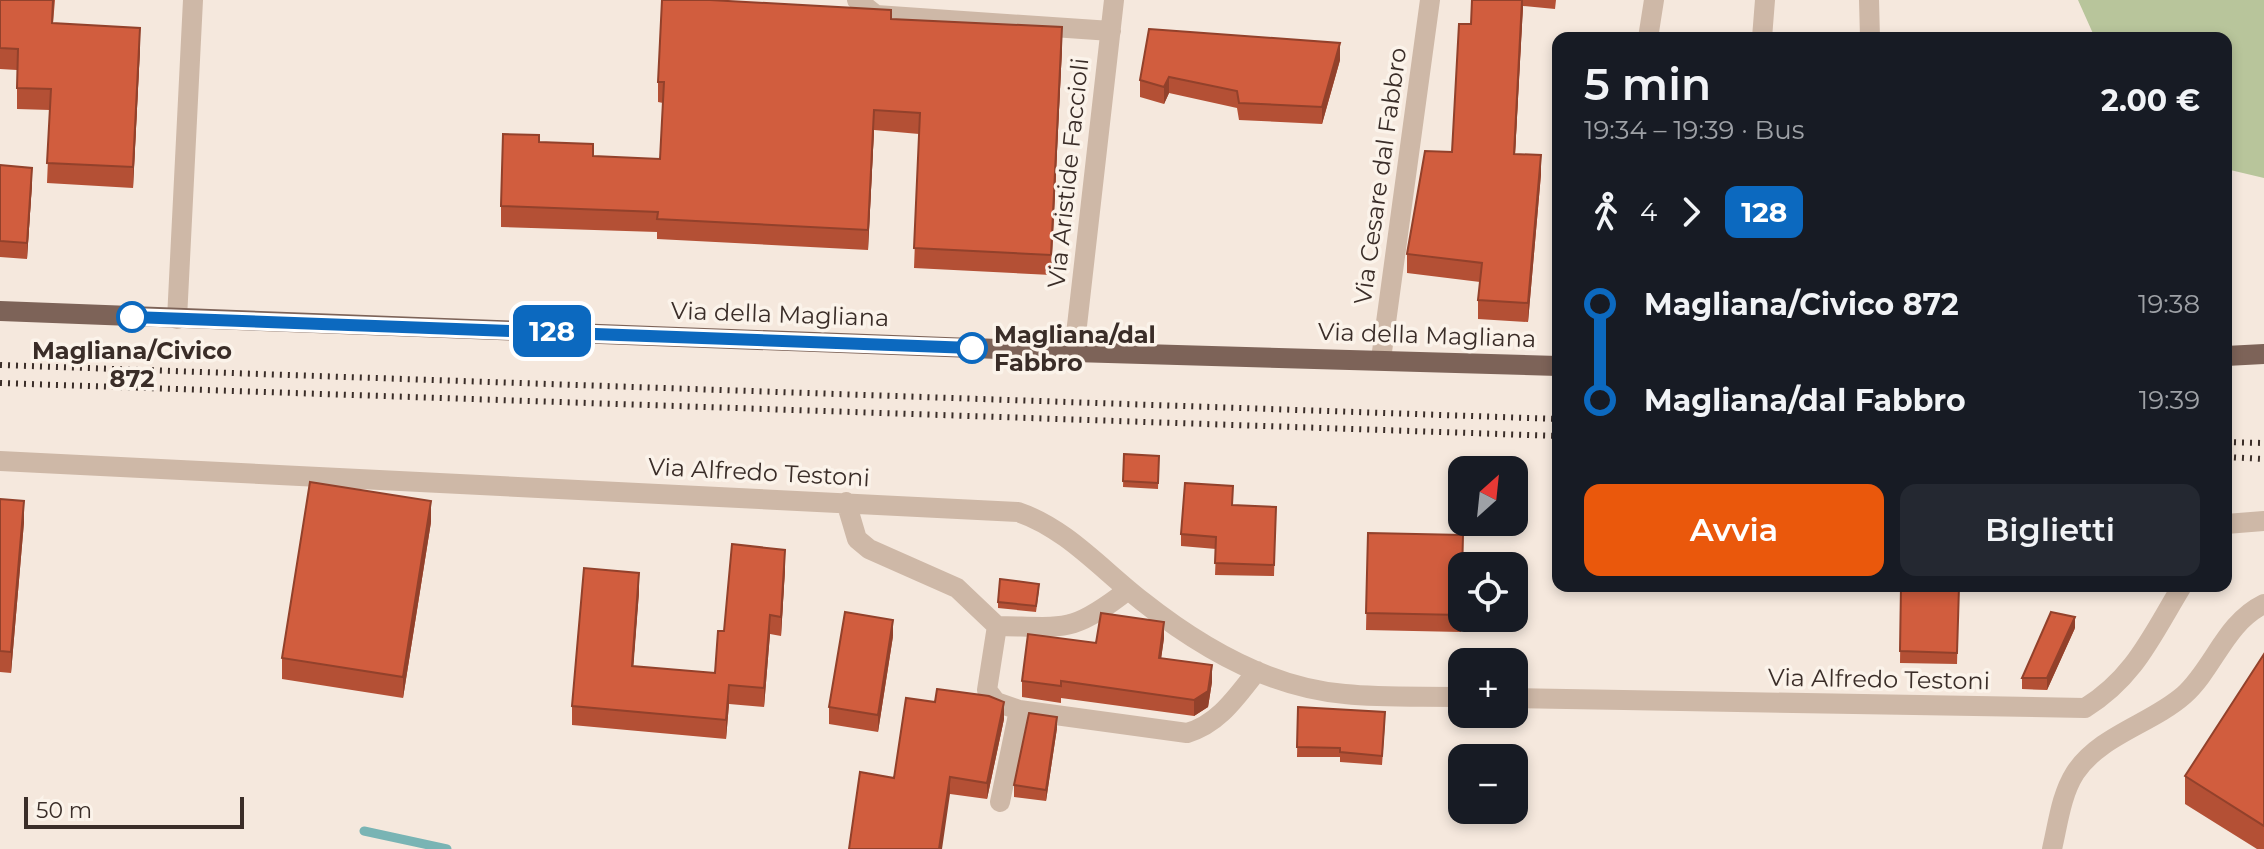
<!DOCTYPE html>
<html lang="it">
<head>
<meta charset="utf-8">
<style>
	:root { --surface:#171b24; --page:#242831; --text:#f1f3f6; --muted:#9ea1a6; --accent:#ea580c }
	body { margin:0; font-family:Montserrat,sans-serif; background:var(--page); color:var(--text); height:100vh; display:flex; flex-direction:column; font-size:30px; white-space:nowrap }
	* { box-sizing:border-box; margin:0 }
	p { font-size:26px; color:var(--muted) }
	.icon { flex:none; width:44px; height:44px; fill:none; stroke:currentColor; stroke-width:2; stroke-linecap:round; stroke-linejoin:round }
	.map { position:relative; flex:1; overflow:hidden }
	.drawer { position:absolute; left:1552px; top:32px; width:680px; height:560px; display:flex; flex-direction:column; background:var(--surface); border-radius:16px; box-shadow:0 4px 12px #0003 }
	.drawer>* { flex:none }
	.badge { padding:0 16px; border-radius:12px; font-size:28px; line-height:52px }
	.needle { width:52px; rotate:27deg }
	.fabs { position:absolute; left:1448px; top:456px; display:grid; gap:16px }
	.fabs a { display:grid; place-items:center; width:80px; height:80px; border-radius:16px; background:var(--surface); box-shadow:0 4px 12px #0003; font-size:40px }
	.scale { position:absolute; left:24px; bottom:20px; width:220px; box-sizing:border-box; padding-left:8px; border:4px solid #3a2d28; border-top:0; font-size:22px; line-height:28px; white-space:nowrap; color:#3a2d28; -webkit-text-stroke:6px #fbf3ea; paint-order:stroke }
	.map>.badge { position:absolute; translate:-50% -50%; box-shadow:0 0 0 4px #fff }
	.legs { display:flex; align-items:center; gap:12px; height:88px; padding:0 32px; font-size:26px }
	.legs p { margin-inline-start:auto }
	.overview { display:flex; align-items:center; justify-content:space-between; height:136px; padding:0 32px }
	h1 { font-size:44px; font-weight:600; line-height:60px }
	.action { display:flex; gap:16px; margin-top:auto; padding:16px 32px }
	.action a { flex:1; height:92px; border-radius:16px; background:var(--accent); color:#fff; font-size:32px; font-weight:600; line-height:92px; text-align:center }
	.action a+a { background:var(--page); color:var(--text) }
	ul { padding:0 32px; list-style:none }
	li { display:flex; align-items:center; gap:28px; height:96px; font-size:30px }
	li i { display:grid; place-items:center; width:12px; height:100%; margin:0 10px; background:currentColor }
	li i::after { content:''; width:20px; height:20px; margin:-10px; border:6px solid; border-radius:50%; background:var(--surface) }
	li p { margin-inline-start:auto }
	li:first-child i { background:linear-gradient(#0000 50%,currentColor 0) }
	li:last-child i { background:linear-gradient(currentColor 50%,#0000 0) }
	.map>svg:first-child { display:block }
</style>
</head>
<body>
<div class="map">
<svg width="2264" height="849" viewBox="0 0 2264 849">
	<rect width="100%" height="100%" fill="#f5e8dd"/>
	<!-- green -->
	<path fill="#b8c59b" d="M2078,0h186v178l-38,-9v-131h-131z"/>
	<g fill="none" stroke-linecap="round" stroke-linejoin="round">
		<!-- stream -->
		<path stroke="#79b4b4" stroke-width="9" d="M364,831l83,18"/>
		<!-- minor -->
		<path stroke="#ceb8a7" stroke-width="20" d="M857,0l19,15 235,16
			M1869,0l1,38
			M1648,38l6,-38
			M1762,38l3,-38
			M177,319l16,-319
			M1074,352l40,-352
			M1381,359l49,-359
			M0,461l1018,51c48,16 84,58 124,89 58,46 128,87 203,93 39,4 78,2 117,3
			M846,502l11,37 12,10 88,39 40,38 -10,64 9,12 23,8 168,23c32,-9 50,-37 70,-62
			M2226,524l38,-3
			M997,626c69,1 74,8 131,-36
			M1514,698l571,10c50,-31 67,-73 97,-122
			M1000,802l19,-92
			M2052,849c6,-25 9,-54 23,-76 25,-38 76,-49 109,-78 30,-27 41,-72 80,-91"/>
		<!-- major -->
		<path stroke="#7d6358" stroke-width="20" d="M0,311l1074,41 484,14
			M2226,356l38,-2"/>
		<!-- rail -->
		<path stroke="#3a2d28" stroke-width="6" stroke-dasharray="2 6" stroke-linecap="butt" d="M0,365l1558,54
			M0,383l1558,53
			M2226,442l38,1
			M2226,457l38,2"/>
	</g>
	<!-- wall -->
	<path fill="#b45035" d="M0,0h55l-2,23 87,26 -7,139 -86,-5 3,-73 -33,-1v-39l-17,-1z
		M1472,0h84l-1,9 -32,-3 -8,148 26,20 -13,148 -50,-3v-19l2,-18 -73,-9v-19l45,-102 19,-128z
		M891,19l171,29 -11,227 -137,-7 5,-134 -45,-4 -6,120 -211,-11v-7l-156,-5v-21l38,-64 54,14 67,3 3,-56 -5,-1v-20z
		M1340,60l-18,64 -83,-4 -2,-12 -68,-15 -5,11 -24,-7v-17z
		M0,165l32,19 -5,75 -27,-2z
		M1124,454l35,2 -1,33 -35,-2z
		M0,499l24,23 -13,151 -11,-1z
		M1232,506l44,1 -2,69 -59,-1 1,-26 -35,-3v-12z
		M431,522l-28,176 -121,-19v-21z
		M1368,533l95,2 -2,97 -95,-2z
		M785,569l-4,67 -11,-2 -6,73 -35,-3 -3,35 -154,-14v-19l67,-114 -6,74 82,7 9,-42z
		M1901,586l58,1 -2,77 -57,-1z
		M1039,590l-3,22 -38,-4v-6z
		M2075,628l-28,62 -25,-1v-11z
		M893,636l-15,96 -49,-8v-17z
		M1164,638l-3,20 51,24 -4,25 -14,9 -133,-18v5l-39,-6v-16l74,-38z
		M2264,654v195h-7l-72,-45v-28z
		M1298,707l87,15 -3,43 -42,-3v-5h-43z
		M1004,719l-17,80 -37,-5 -56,-16z
		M1057,728l-11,73 -32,-4v-12z"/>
	<!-- shaded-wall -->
	<path fill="#92412b" d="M1522,0l1,6 -9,167v-19z
		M1062,27v21l-11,227v-20z
		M140,28v21l-7,139v-21z
		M1340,43v17l-18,64v-17z
		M1169,77v16l-5,11v-17z
		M874,110v20l-6,120v-20z
		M1541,155v19l-13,148v-19z
		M32,168v16l-5,75v-16z
		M24,501v21l-13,151v-21z
		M431,501v21l-28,176v-21z
		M785,550v19l-4,67v-19z
		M639,573v19l-7,93v-19z
		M770,615v19l-6,73v-19z
		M2075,617v11l-28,62v-12z
		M893,620v16l-15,96v-17z
		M1164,622v16l-5,36v-16z
		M1212,665v17l-4,25 -14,9v-16z
		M729,685v19l-3,35v-19z
		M1004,702v17l-17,80v-16z
		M1057,717v11l-11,73v-11z
		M950,777v17l-8,55h-3z"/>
	<!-- building -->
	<path fill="#d15d3e" stroke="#92412b" stroke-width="2" d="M0,0h53l-1,23 88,5 -7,139 -86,-4 4,-74 -34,-1 1,-39 -18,-1z
		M662,0h48l181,10v9l171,8 -11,228 -137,-7 6,-135 -46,-3 -6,120 -211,-11 1,-7 -157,-6 2,-72 36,1v7l54,2v12l67,3 4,-77h-6z
		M1472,0h50l-8,154 27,1 -13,148 -50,-3 4,-37 -75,-9 18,-103 27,1 7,-128h12z
		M1149,29l191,14 -18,64 -83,-4 -2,-12 -68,-14 -5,10 -24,-7z
		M0,165l32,3 -5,75 -27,-2z
		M1124,454l35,2 -1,27 -35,-2z
		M310,482l121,19 -28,176 -121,-19z
		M1185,483l48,3 -1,19 44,2 -2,58 -59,-2 1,-26 -35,-3z
		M0,499l24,2 -13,151 -11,-1z
		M1368,533l95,2 -2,80 -95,-2z
		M732,544l53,6 -4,67 -11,-2 -6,73 -35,-3 -3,35 -154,-14 12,-138 55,5 -7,93 83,7 3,-42h6z
		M1000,579l39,5 -3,22 -38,-4z
		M1901,586l58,1 -2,66 -57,-2z
		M845,612l48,8 -15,95 -49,-8z
		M2051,612l24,5 -28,61h-25z
		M1101,613l63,9 -5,36 53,7 -4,26 -14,9 -133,-19v5l-39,-5 6,-47 68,9z
		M2264,654v172l-79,-50z
		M937,689l52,7 15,6 -17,81 -37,-6 -11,72h-90l11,-77 34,6 12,-80 29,4z
		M1298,707l87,5 -3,44 -42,-4v-4l-43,-1z
		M1029,713l28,4 -11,73 -32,-5z"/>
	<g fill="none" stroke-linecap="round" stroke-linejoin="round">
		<!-- line-1 casing -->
		<g stroke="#fff" stroke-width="18">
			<path id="line-1" d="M132,317l840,31"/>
		</g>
		<!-- line-1 -->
		<use href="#line-1" stroke="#0c69bf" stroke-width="12"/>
	</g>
	<!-- markers -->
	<g fill="#fff" stroke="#0c69bf" stroke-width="4">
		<circle cx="132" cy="317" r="14"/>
		<circle cx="972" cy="348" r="14"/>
	</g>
	<g text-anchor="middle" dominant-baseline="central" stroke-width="7" stroke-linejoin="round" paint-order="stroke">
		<!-- street labels -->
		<g font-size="24" fill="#3a2d28" stroke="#fbf3ea">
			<text transform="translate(1068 173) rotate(-84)">Via Aristide Faccioli</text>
			<text transform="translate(1380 176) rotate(-82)">Via Cesare dal Fabbro</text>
			<text transform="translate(780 314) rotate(2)">Via della Magliana</text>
			<text transform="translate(1427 335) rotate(2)">Via della Magliana</text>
			<text transform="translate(759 472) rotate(3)">Via Alfredo Testoni</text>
			<text transform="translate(1879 679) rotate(1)">Via Alfredo Testoni</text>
		</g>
		<!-- stop labels -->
		<g font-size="24" font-weight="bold" fill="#3a2d28" stroke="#fbf3ea" text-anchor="start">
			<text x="994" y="334">Magliana/dal<tspan x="994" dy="28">Fabbro</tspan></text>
			<text x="132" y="350" text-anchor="middle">Magliana/Civico<tspan x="132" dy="28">872</tspan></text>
		</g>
	</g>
</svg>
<div class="fabs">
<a><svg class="needle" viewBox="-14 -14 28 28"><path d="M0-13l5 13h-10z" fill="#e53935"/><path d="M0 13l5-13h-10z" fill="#9ea1a6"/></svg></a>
<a><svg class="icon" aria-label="locate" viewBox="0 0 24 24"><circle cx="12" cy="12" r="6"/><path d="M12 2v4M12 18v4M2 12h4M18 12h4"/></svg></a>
<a>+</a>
<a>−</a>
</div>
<div class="scale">50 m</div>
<b class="badge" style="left:552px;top:331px;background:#0c69bf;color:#fff">128</b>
<section class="drawer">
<div class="overview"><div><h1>5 min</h1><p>19:34 – 19:39 · Bus</p></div><b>2.00 €</b></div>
<div class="legs"><svg class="icon" aria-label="walk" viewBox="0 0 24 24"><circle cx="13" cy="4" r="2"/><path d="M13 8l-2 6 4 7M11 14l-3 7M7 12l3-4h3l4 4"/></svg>4<svg class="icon" aria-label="forward" viewBox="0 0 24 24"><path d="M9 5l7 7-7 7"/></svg><b class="badge" style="background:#0c69bf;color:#fff">128</b></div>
<ul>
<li><i style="color:#0c69bf"></i><b>Magliana/Civico 872</b><p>19:38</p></li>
<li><i style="color:#0c69bf"></i><b>Magliana/dal Fabbro</b><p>19:39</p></li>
</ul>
<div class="action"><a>Avvia</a><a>Biglietti</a></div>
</section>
</div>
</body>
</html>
